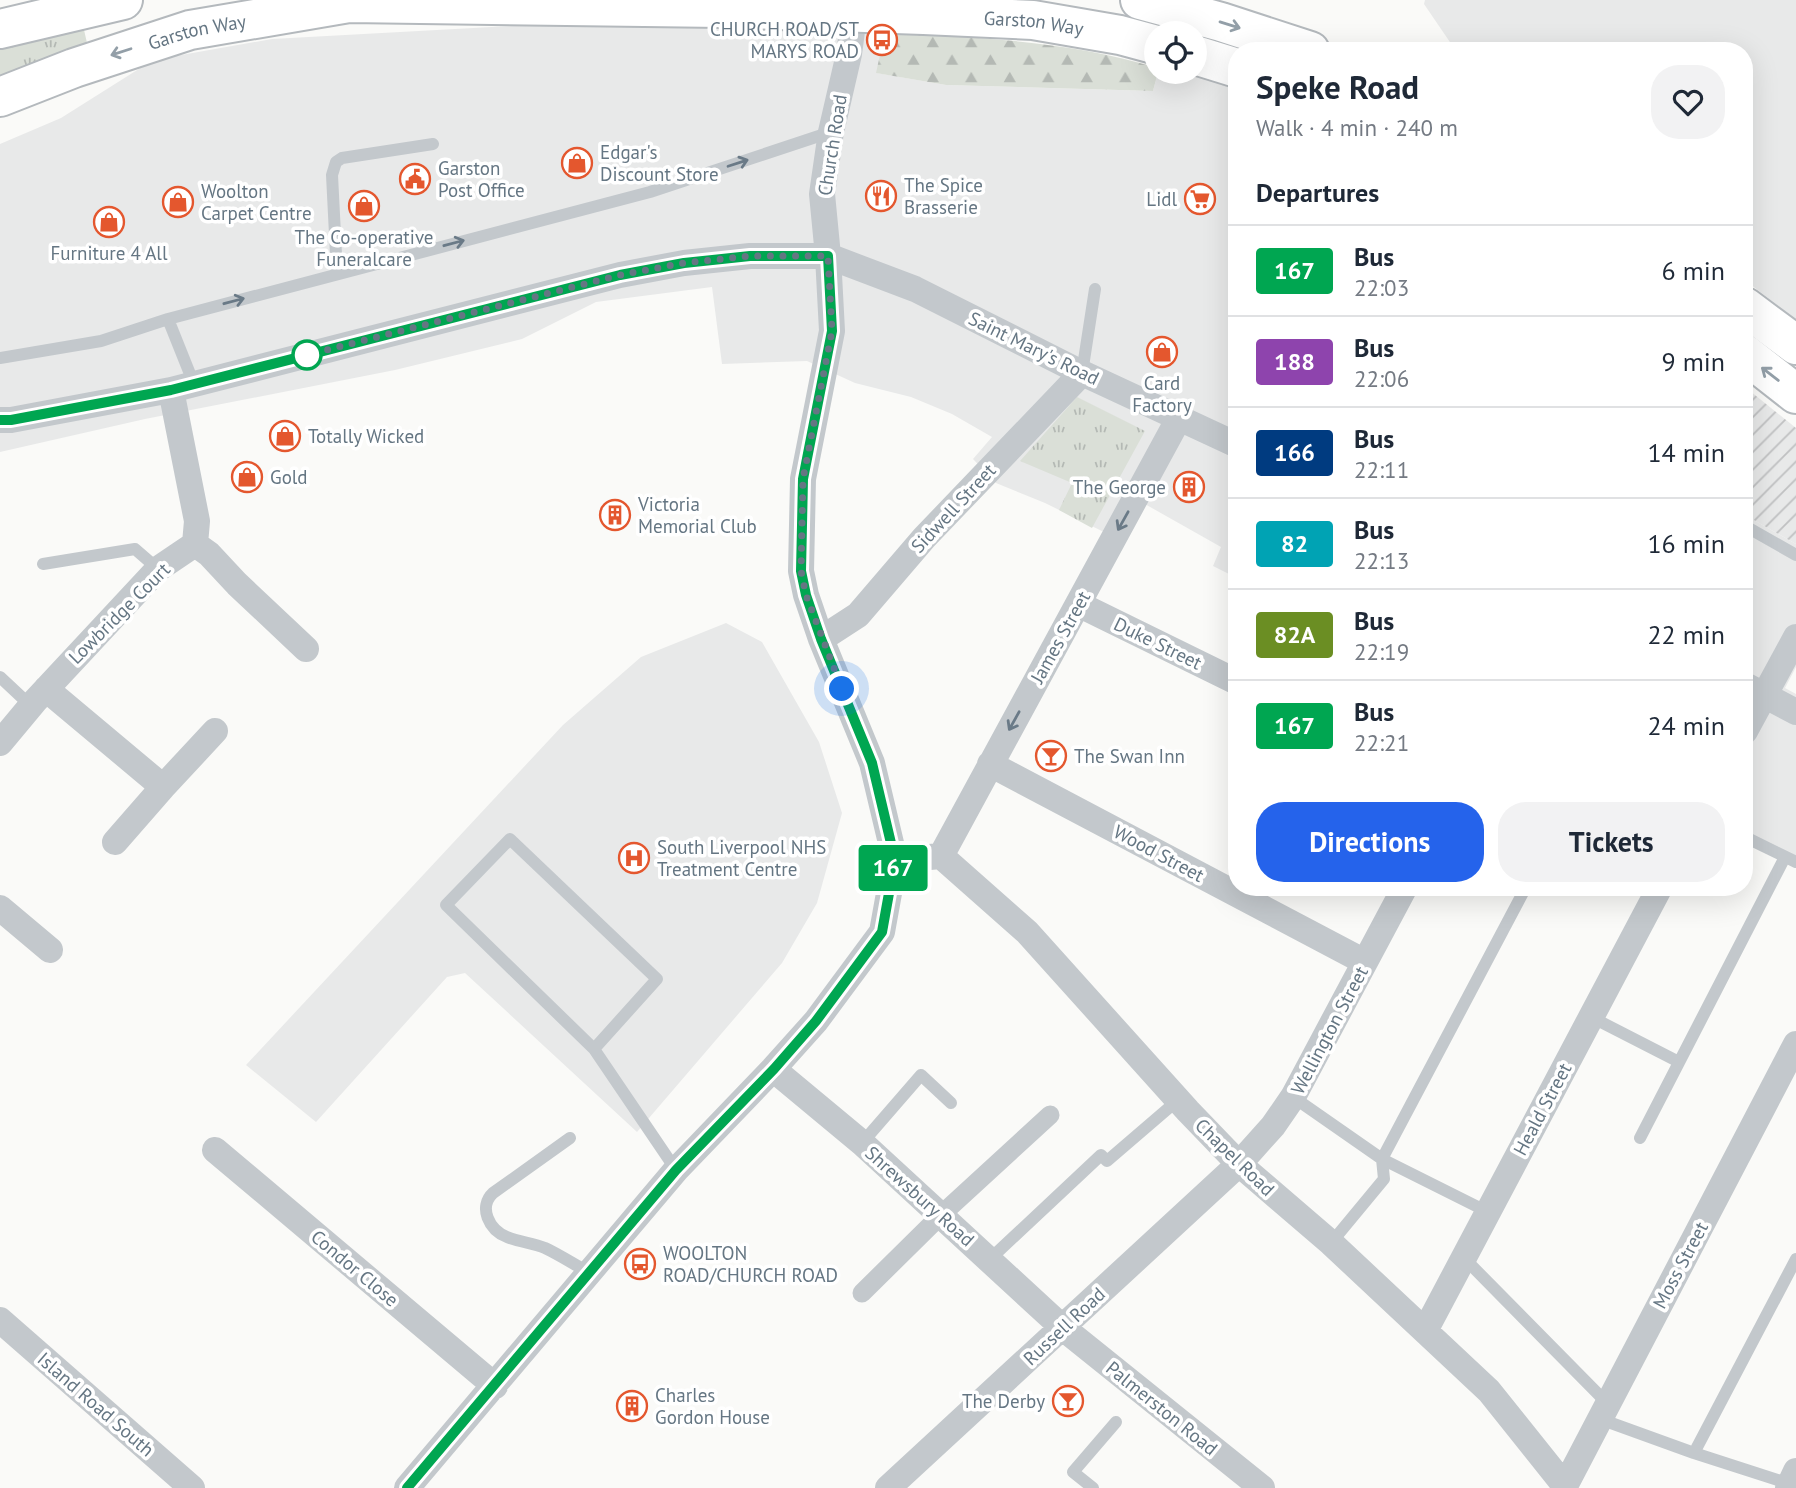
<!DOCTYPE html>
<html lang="en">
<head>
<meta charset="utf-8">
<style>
	:root { --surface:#fff; --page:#f2f2f3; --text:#1f2937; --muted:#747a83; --line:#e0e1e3; --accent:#2563eb }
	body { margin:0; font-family:"PT Sans",sans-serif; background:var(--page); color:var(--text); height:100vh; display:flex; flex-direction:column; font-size:26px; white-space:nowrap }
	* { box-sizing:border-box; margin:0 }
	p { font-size:23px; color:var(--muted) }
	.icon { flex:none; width:38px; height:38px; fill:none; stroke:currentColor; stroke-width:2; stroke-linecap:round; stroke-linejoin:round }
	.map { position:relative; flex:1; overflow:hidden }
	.side { position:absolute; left:1228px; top:42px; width:525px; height:854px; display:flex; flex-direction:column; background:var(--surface); border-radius:28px; box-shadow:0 7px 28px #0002 }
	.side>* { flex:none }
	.badge { padding:0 14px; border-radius:5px; font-size:24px; line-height:46px }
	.buttons { position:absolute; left:1144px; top:21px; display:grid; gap:14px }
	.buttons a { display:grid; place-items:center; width:63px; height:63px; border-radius:50%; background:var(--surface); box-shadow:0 7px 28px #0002; font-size:35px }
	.you { position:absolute; width:35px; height:35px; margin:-18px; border:5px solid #fff; border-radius:50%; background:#1a73e8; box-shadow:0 0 0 10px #1a73e833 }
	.map>.badge { position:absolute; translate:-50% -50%; box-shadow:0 0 0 4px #fff }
	h2 { padding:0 28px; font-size:26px; line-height:63px }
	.round { display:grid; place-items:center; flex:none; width:74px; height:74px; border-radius:28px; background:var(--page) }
	.headline { display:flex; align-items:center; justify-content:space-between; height:119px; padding:0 28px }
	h1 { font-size:33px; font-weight:700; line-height:52px }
	.primary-button { display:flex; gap:14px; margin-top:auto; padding:14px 28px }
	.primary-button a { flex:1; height:80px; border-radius:28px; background:var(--accent); color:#fff; font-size:28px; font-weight:700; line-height:80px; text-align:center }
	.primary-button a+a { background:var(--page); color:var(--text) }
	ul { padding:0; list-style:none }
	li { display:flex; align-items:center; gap:21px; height:91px; padding:0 28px; border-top:2px solid var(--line) }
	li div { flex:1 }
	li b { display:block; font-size:26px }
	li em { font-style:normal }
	li .badge { min-width:77px; font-weight:700; text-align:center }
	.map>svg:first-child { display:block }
</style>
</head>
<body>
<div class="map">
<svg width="1796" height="1488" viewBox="0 0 1796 1488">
	<defs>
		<pattern id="industrial-furrows" width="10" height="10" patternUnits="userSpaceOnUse" patternTransform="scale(1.75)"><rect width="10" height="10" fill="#e8e9e9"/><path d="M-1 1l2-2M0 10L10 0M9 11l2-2" fill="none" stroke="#c0c1c2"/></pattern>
		<pattern id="grass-tufts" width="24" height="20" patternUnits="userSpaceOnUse" patternTransform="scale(1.75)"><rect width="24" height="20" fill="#dadfd7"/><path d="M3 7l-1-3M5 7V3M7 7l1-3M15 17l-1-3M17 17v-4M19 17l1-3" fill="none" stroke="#b4b9b4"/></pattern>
		<pattern id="forest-firs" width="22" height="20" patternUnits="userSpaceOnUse" patternTransform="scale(1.75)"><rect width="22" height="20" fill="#dadfd7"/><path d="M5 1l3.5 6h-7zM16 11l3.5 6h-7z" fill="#b4b9b4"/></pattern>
	</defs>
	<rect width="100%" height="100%" fill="#fafaf8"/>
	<!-- built -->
	<path fill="#e8e9e9" d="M1425,0h371v320l-51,-40v-229h-289l-32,-47z
		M585,22l300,10 -8,41 69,12 207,6 5,-19h17l42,9 20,8v489l-24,-12 8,-19 -85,-48 -22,38 -69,-34 -49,-20 -23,-24 19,-22 -40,-23 -41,-17 -56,-14 -48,-22 -85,3 -10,-77 -116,15 -74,37 -127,31 -250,49 -145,33v-308l61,-26 92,-58 119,-21z
		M1745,515l51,29v123l-11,21 11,6v168l-51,-25z
		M726,623l36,19 57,100 23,71 -25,90 -35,60 -145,169 -172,-159 -18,4 -131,145 -70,-57 317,-340 78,-68z"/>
	<!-- industrial -->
	<path fill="url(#industrial-furrows)" d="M1745,387l51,41v116l-51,-29z"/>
	<!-- grass -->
	<path fill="url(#grass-tufts)" d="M82,21l5,22 -87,33v-35z
		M1077,397l68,34 -53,97 -33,-18 13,-27 -52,-22z"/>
	<!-- forest -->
	<path fill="url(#forest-firs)" d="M885,32c91,6 184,8 272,36l1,4 -5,19 -207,-6 -70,-12z"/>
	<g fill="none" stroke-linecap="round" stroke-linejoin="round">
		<!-- trunk casing -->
		<g stroke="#b4b9bd" stroke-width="42">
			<g id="trunk">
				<path d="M1140,0l81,22 89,29"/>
				<path id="s1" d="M924,15l109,5 87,15 37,10"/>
				<path d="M0,29l123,-29"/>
				<path d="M1195,55l42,13"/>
				<path id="s2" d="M0,97l74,-29 116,-38 159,-27 373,5"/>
				<path d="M1745,307l51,38"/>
				<path d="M1745,354l51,40"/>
			</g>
		</g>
		<!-- service -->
		<path stroke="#c3c8cc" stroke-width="12" d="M337,274l-5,-99 4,-13 6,-4 91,-14
			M168,319l482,-127 181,-60
			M0,358l101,-17 67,-22 26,65
			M1082,373l13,-84
			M1745,526l51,29
			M43,564l92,-15 23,20
			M0,677l31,29
			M1745,837l51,25
			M1591,1017l88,45
			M594,1049l63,-70 -147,-140 -64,66 148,144 82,121
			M1293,1097l89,62 106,53
			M570,1138l-77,55c-15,14 -4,37 14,44 12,5 26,6 38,11 15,7 30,17 45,25
			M1640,1138l145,-281
			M862,1143l59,-68 30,28
			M1331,1243l53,-64 -2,-20 144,-272
			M1464,1258l144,146
			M989,1260l112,-105 6,6 71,-61
			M1600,1419l94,34 96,31
			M1694,1453l102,-194
			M1093,1488l-20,-16 43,-50"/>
		<!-- pedestrian -->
		<path stroke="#c3c8cc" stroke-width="19" d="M862,1293l79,-78 109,-100"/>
		<!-- minor -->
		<path stroke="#c3c8cc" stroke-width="26" d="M171,390l26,131 -2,23
			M0,420h11l160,-30 449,-115 64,-12 66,-7h78l87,33 167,84 155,72
			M195,544l14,10 28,30 69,65
			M1078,604l159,78
			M821,639l37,-24 66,-77 158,-165
			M1745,685l51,27
			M46,689l117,98 52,-56
			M1745,731l51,-94
			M0,743l35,-42 123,-132 37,-25
			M990,764l375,198
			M115,842l48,-55
			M941,856l238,-438
			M895,860l46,-4 86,76 161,179 51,53 92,79 158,148 76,95 231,-442
			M0,908l50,42
			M773,1069l89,74 201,185 199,160
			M215,1150l280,236
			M0,1320l192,168
			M1425,1331l235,-444
			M407,1488l269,-318 97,-101 43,-48 66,-89 13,-72 -23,-97 -51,-124 -15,-44 -5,-24 2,-92 29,-148 -4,-75 -6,-62 9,-62 18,-78 7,-54
			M888,1488l351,-324 34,-38 20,-29 112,-210
			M1788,1488l8,-17"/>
		<!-- trunk -->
		<use href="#trunk" stroke="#fff" stroke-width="38"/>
		<!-- trunk-bridge casing -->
		<g stroke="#b4b9bd" stroke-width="42" stroke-linecap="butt">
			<path id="trunk-bridge" d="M722,8l202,7"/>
		</g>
		<!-- trunk-bridge -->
		<use href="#trunk-bridge" stroke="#fff" stroke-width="38"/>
	</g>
	<!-- one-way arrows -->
	<defs><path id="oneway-shaft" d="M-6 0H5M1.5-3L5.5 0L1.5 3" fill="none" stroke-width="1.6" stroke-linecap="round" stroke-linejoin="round" transform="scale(1.75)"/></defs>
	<g stroke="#939fa8">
		<use href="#oneway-shaft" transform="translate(1230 25) rotate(17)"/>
		<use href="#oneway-shaft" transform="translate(121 52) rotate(162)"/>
		<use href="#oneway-shaft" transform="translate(1770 374) rotate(-142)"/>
	</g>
	<g stroke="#6a7a87">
		<use href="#oneway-shaft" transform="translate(738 163) rotate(-18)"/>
		<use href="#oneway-shaft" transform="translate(454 243) rotate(-15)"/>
		<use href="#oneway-shaft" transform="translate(234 301) rotate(-15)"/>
		<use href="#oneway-shaft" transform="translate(1123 521) rotate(119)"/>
		<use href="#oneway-shaft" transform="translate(1014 721) rotate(119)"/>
	</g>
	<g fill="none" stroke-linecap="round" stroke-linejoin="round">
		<!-- line casing -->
		<g stroke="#fff" stroke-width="16">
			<path id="line" d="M0,420h11l160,-30 449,-115 64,-12 66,-7h78l4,75 -29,148 -2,92 5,24 15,44 51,124 23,97 -13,72 -66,89 -42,48 -98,101 -269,318"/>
		</g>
		<!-- line -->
		<use href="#line" stroke="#00a651" stroke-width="10"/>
		<!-- walk -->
		<path stroke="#657683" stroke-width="7" stroke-dasharray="0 12.6" d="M307,355l-8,2 321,-82 64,-12 66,-7h78l4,75 -29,148 -2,92 5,24 36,94"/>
	</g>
	<!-- icons -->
	<defs>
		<g id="bus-ring" transform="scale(1.575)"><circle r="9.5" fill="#fff" stroke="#e4572e" stroke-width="1.5"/><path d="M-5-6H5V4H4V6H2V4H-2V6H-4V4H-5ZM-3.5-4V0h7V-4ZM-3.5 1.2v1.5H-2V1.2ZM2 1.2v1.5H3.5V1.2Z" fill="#e4572e"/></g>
		<g id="shop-ring" transform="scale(1.575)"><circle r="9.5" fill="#fff" stroke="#e4572e" stroke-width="1.5"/><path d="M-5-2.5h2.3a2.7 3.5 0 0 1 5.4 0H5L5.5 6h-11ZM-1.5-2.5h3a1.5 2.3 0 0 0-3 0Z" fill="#e4572e"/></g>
		<g id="civic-ring" transform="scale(1.575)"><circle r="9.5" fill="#fff" stroke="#e4572e" stroke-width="1.5"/><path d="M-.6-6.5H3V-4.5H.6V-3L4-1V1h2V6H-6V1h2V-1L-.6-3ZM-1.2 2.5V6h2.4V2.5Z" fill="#e4572e"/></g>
		<g id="restaurant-ring" transform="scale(1.575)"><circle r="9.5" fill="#fff" stroke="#e4572e" stroke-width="1.5"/><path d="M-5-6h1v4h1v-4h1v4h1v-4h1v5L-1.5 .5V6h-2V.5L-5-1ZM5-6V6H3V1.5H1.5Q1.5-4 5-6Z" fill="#e4572e"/></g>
		<g id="supermarket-ring" transform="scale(1.575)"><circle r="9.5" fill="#fff" stroke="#e4572e" stroke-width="1.5"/><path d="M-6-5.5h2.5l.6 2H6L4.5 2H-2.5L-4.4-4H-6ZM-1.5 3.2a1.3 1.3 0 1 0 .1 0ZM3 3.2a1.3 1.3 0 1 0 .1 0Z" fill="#e4572e"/></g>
		<g id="building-ring" transform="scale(1.575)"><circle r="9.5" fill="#fff" stroke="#e4572e" stroke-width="1.5"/><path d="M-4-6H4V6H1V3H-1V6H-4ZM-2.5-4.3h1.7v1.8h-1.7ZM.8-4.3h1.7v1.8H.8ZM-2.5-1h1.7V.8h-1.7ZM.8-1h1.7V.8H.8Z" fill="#e4572e"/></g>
		<g id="bar-ring" transform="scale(1.575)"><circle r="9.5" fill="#fff" stroke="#e4572e" stroke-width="1.5"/><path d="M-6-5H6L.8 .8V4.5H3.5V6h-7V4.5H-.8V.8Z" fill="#e4572e"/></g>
		<g id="hospital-ring" transform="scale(1.575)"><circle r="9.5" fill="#fff" stroke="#e4572e" stroke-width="1.5"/><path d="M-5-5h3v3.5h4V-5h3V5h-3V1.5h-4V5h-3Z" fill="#e4572e"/></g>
	</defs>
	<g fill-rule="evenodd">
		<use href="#bus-ring" x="882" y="40"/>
		<use href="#shop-ring" x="577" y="163"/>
		<use href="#civic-ring" x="415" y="179"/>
		<use href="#restaurant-ring" x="881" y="196"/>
		<use href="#supermarket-ring" x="1200" y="199"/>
		<use href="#shop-ring" x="178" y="202"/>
		<use href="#shop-ring" x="364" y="206"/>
		<use href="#shop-ring" x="109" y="222"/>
		<use href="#shop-ring" x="1162" y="352"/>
		<use href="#shop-ring" x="285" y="436"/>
		<use href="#shop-ring" x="247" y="477"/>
		<use href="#building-ring" x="1189" y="487"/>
		<use href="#building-ring" x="615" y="515"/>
		<use href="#bar-ring" x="1051" y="756"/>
		<use href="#hospital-ring" x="634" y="858"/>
		<use href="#bus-ring" x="640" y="1264"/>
		<use href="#bar-ring" x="1068" y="1401"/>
		<use href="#building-ring" x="632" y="1406"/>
	</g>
	<!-- markers -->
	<circle fill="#fff" stroke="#00a651" stroke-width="3.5" cx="307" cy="355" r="14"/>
	<g text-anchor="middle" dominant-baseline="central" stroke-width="7" stroke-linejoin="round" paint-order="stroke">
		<!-- street labels -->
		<g font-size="19" fill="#657683" stroke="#fff">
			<text stroke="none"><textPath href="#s1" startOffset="110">Garston Way</textPath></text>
			<text stroke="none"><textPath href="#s2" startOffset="208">Garston Way</textPath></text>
			<text transform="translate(832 145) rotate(-81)">Church Road</text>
			<text transform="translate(1034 348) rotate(26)">Saint Mary's Road</text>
			<text transform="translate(953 508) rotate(-47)">Sidwell Street</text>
			<text transform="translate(119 613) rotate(-45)">Lowbridge Court</text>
			<text transform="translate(1060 637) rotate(-61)">James Street</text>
			<text transform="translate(1158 643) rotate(26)">Duke Street</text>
			<text transform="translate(1159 853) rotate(28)">Wood Street</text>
			<text transform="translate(1329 1030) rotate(-62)">Wellington Street</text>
			<text transform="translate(1542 1109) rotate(-62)">Heald Street</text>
			<text transform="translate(1235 1157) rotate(44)">Chapel Road</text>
			<text transform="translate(920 1196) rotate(42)">Shrewsbury Road</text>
			<text transform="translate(1680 1265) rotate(-62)">Moss Street</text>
			<text transform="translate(355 1268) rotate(40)">Condor Close</text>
			<text transform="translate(1064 1326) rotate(-43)">Russell Road</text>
			<text transform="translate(96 1404) rotate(41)">Island Road South</text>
			<text transform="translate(1162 1408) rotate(39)">Palmerston Road</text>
		</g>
		<!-- poi labels -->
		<g font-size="19" fill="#657683" stroke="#fff" text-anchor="start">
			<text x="859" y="29" text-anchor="end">CHURCH ROAD/ST<tspan x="859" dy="22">MARYS ROAD</tspan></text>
			<text x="600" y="152">Edgar's<tspan x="600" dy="22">Discount Store</tspan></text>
			<text x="438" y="168">Garston<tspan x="438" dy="22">Post Office</tspan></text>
			<text x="904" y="185">The Spice<tspan x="904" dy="22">Brasserie</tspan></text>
			<text x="201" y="191">Woolton<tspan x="201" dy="22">Carpet Centre</tspan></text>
			<text x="1177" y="199" text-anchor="end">Lidl</text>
			<text x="364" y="237" text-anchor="middle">The Co-operative<tspan x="364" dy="22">Funeralcare</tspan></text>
			<text x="109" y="253" text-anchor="middle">Furniture 4 All</text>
			<text x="1162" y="383" text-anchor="middle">Card<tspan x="1162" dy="22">Factory</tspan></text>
			<text x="308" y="436">Totally Wicked</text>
			<text x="270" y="477">Gold</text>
			<text x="1166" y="487" text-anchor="end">The George</text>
			<text x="638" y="504">Victoria<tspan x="638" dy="22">Memorial Club</tspan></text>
			<text x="1074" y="756">The Swan Inn</text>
			<text x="657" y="847">South Liverpool NHS<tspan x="657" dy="22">Treatment Centre</tspan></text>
			<text x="663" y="1253">WOOLTON<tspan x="663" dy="22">ROAD/CHURCH ROAD</tspan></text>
			<text x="655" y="1395">Charles<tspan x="655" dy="22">Gordon House</tspan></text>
			<text x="1045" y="1401" text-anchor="end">The Derby</text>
		</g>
	</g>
</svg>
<div class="buttons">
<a><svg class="icon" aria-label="locate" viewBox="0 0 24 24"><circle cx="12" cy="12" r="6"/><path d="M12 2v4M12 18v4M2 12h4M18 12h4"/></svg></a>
</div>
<div class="you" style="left:842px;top:689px"></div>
<b class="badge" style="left:893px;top:868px;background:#00a651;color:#fff">167</b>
<section class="side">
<div class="headline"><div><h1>Speke Road</h1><p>Walk · 4 min · 240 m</p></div><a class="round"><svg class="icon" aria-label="heart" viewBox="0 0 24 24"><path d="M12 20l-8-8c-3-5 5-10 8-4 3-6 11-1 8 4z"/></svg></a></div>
<h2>Departures</h2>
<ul>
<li><span class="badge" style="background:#00a651;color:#fff">167</span><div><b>Bus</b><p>22:03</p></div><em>6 min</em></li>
<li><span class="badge" style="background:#8e44ad;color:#fff">188</span><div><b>Bus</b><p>22:06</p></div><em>9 min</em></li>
<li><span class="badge" style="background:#003b80;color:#fff">166</span><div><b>Bus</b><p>22:11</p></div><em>14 min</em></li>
<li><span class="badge" style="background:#00a3b4;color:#fff">82</span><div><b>Bus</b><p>22:13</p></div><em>16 min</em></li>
<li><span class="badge" style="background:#6b8e23;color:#fff">82A</span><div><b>Bus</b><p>22:19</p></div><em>22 min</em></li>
<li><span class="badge" style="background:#00a651;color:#fff">167</span><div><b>Bus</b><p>22:21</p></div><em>24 min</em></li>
</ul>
<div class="primary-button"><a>Directions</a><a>Tickets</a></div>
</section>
</div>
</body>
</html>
